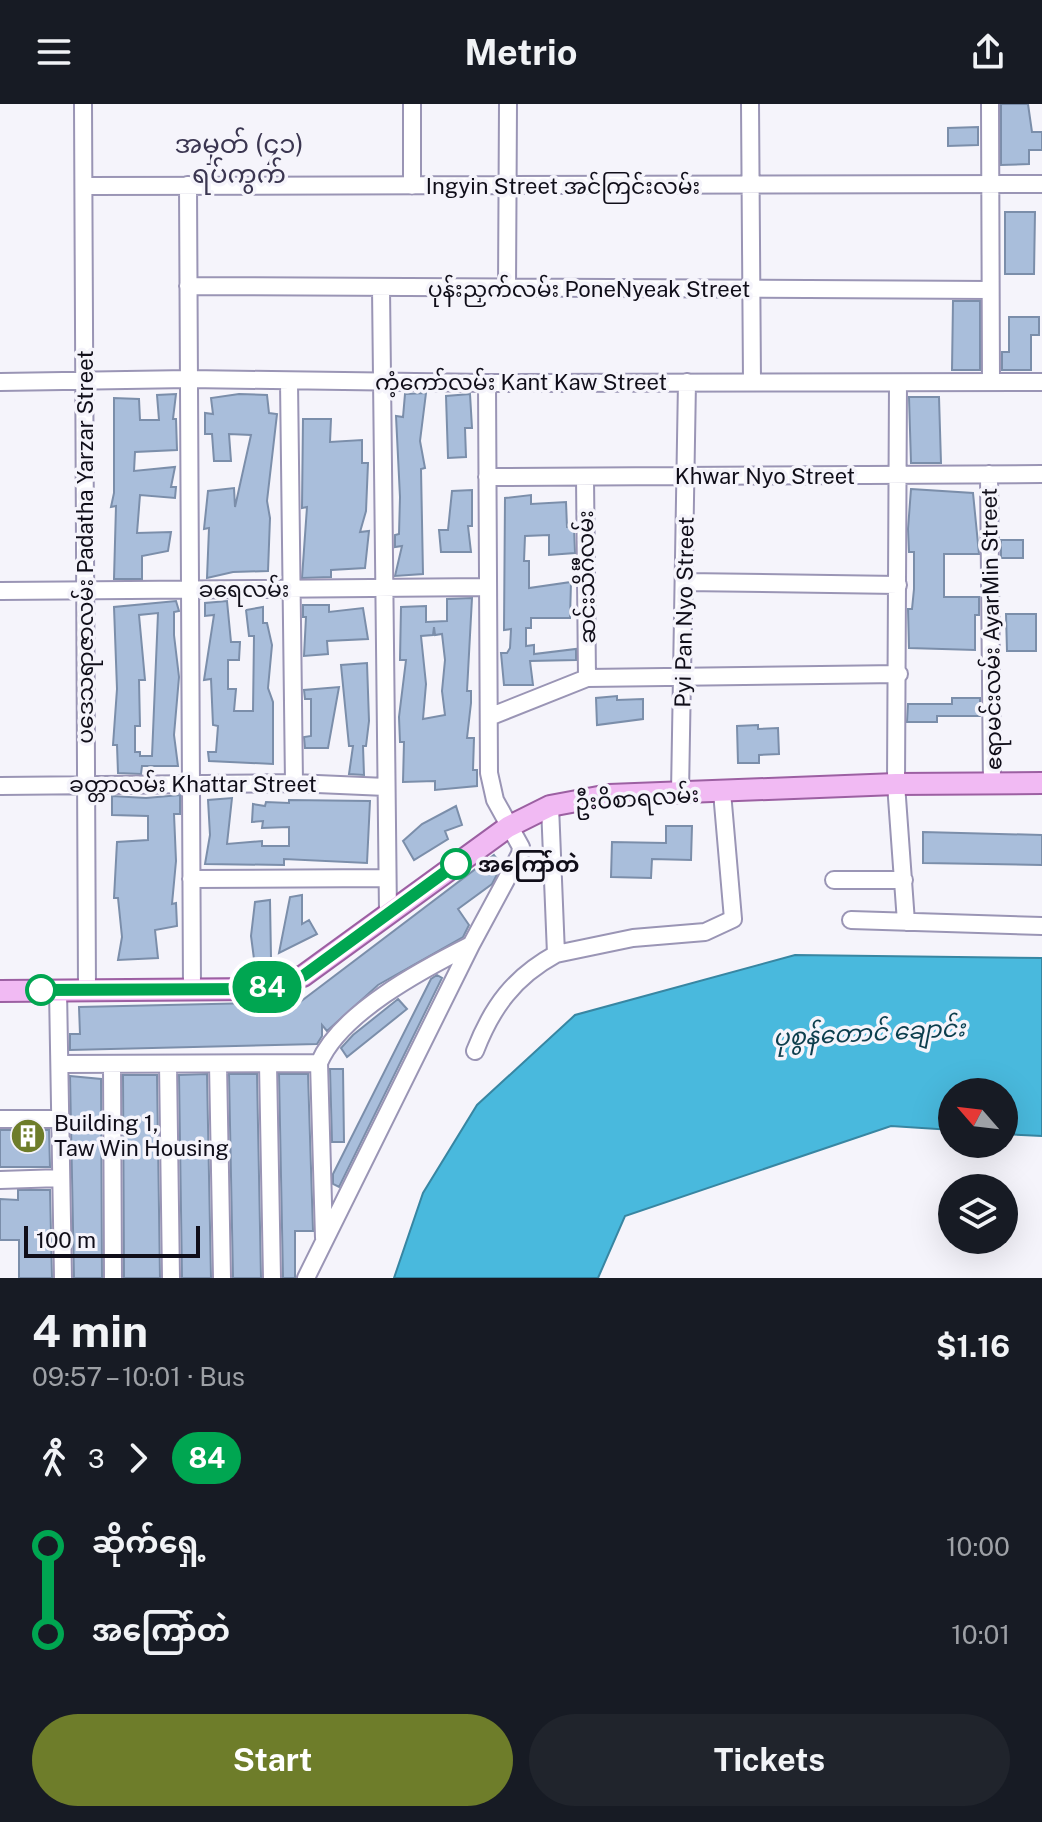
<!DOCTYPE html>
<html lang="en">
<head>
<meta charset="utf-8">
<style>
	:root { --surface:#171b24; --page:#20242c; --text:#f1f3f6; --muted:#9ea1a6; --accent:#6e7d2a }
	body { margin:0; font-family:"Public Sans","Noto Sans Myanmar",sans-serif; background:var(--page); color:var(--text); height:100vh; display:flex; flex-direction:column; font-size:30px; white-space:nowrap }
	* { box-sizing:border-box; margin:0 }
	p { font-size:26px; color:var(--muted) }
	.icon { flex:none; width:44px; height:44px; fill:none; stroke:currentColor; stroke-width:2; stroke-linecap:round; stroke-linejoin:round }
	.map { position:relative; height:1174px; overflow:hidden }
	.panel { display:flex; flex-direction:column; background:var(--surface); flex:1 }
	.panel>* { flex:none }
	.badge { padding:0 16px; border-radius:26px; font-size:28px; line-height:52px }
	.needle { width:52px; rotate:298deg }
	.tools { position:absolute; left:938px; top:974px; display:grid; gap:16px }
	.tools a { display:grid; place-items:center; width:80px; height:80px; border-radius:50%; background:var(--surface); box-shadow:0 8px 32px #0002; font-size:40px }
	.scale { position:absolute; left:24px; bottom:20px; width:176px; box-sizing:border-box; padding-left:8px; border:4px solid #100e19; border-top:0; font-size:22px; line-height:28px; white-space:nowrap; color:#100e19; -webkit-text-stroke:6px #f5f4fb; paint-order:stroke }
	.map>.badge { position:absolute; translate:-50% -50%; box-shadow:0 0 0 4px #fff }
	.legs { display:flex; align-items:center; gap:12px; height:88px; padding:0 32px; font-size:26px }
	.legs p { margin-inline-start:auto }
	.headline { display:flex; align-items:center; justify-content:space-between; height:136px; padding:0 32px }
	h1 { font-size:44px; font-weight:700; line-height:60px }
	.cta { display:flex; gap:16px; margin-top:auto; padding:16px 32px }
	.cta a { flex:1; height:92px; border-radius:48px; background:var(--accent); color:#fff; font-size:32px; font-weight:700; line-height:92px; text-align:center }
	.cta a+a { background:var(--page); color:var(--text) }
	ul { padding:0 32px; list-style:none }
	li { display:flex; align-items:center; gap:28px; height:88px; font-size:30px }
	li i { display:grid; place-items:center; width:12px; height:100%; margin:0 10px; background:currentColor }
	li i::after { content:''; width:20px; height:20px; margin:-10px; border:6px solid; border-radius:50%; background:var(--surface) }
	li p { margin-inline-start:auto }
	li:first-child i { background:linear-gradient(#0000 50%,currentColor 0) }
	li:last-child i { background:linear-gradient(currentColor 50%,#0000 0) }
	header { display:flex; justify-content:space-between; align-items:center; height:104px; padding:0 32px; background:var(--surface); font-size:36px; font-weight:700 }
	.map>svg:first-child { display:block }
</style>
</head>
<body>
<header><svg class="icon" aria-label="menu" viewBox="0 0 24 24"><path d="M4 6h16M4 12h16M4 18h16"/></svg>Metrio<svg class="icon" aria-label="share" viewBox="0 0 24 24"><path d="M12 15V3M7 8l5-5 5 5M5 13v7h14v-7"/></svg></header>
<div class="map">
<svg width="1042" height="1174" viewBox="0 0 1042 1174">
	<rect width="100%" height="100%" fill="#f5f4fb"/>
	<!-- water -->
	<path fill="#49b9dd" stroke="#3886a2" stroke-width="2" d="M795,851l247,3v178l-38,-2v-42h-52v38l-61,-4 -266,90 -27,62h-204l29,-85 54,-88 98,-90z"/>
	<!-- building -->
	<path fill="#a9bedb" stroke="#7b8eaa" stroke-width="2" fill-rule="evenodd" d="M1001,0h27l4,28h10v18h-13v14l-28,1z
		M978,23v18l-30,1v-18z
		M1005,108h30l-1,62h-29z
		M953,197h27v69h-28z
		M1009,213h30v18h-8v35h-29v-18h7z
		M426,289l-6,48 5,27 -4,1 2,105 -28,2 7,-30 -7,1v-12l4,-1 1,-37 -4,-81 7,1 2,-23z
		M176,290l-3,25h3l1,31 -42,2 -1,19 41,-4 -4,20h5l-1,11 -35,-3 -3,38 34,-1 -3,19 -26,5v23h-28l2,-73 -5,1 3,-14v-95l25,1 1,21h19l-2,-25z
		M239,290l28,1 2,18 8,1 -10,87 3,17 -2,53 -35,1 -26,6 2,-50 -5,1 4,-38 26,-3 1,19 16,-72 -22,-1 2,27h-17l-2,-27h-7v-21l8,1 -2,-16z
		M470,290l2,34h-7l1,29 -18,1 -2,-62z
		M909,293h30l2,66h-30z
		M303,315h28l-1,23 32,-2v23h6l-2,48 -6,21 9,-1 -4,37 -34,2v7l-29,1 5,-71 -5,1z
		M911,385l62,4 6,61h-35v43h35v18h-4v35l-66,-2 -1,-39h4l2,-20v-37h-5l-1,-23z
		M472,386v36h-4l3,26h-30l-2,-22h9l4,-39z
		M531,391v9l35,-2 1,25h7l1,26 -26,2v-20l-24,1 -1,25h5v27l42,-6 -1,36h-39v10h-5v18l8,-1v9l42,-5v11l-46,1 3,24h-29l-3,-32h6l3,-5 1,-19 -7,1 1,-132z
		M1001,436h22v18h-22z
		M472,494l-5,93h4v12l-4,35h7l-1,32h4v16l-42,4v-9l-32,1 1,-40h-4l-1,-25 7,-57h-6l1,-53 25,-1v16l21,-1v-22zM434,523l1,8 7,-1 3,26 -3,31 3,24 -22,4 3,-35 -5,-48 12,-1z
		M176,497l3,10 -5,1v23l5,42 -5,58 4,31h-36l-1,8 -23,-1 -1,-28h-4l4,-56 -3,-82zM158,509l-6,143h-12v-4h-5v-26h5l-1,-46h6l-6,-65z
		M227,497l4,41h9l-1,18h-11v29h8l-2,22h19l1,-75h-5l-3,-26 17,-3v16h4l5,22 -4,43 5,14v62l-64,-3 -1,-9h8l2,-26 -5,-1 -2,-46 -7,1 10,-65 -9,1v-13z
		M303,501h26v7l34,-4 5,31 -41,2 1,13 -24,2 2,-39h-3z
		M1006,510h30v37h-29z
		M367,559l2,58 -3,25h-3l1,29 -15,-1 4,-28h-4l-8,-81z
		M339,583l-11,61h-23l-1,-11 7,-1v-37h-6l-1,-9z
		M617,592v4l26,-1v20l-46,6 -1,-27z
		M952,594h28v18h-43v6h-30l1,-18h44z
		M758,621v4l20,-1 1,26 -20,1v8h-21l-1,-37z
		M180,691v19h-6l2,47 -4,43 4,-1 1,23 -22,4 3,28 -40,2 4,-23 -4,-39h-4l3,-56 31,-2v-24l-36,-1v-19l34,2z
		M232,694l-5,46 35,-3v5h27v-19l-27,1 1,-7 -11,1 1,-18 12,2 1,-4 23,1v-3l81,1 -3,62 -83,-4v6l-79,-1 5,-29 -2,-35z
		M456,702l6,19 -17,6 3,8 -34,21 -11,-19 19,-17z
		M666,722h26l-1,34 -39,-1 -1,19 -40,-1 1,-35 54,1z
		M923,728l119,3v30l-119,-2z
		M494,751l8,10 -10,19 -34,25 11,16 -6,12 -85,48 -51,46 -5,-6v11l-5,8 -247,6v-16h10l-1,-27 221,-5z
		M302,791v29l7,-4 8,14 -38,19 11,-56z
		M270,796l1,58 -17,1 -3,-23 4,-34z
		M437,871l5,3 -103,209 -6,-3v-10l98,-195z
		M398,895l9,10 -60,48 -6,-9 12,-13z
		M330,965h13l1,73h-12z
		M207,970l4,204h-29l-3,-203z
		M229,970h28l4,204h-28z
		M279,970h29l5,157h-18v47h-12z
		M123,971h34l3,203h-36z
		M70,972l31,3 1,199h-28z
		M0,1026h49l1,37h-50z
		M18,1086h32l2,88h-33v-38h-19v-41l18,1z"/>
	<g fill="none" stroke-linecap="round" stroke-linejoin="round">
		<!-- minor casing -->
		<g stroke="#9a95b5" stroke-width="20">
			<path id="minor" d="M83,0l4,886
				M412,0v82
				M750,0l2,278
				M990,0l1,278
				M188,81l4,804
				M84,82l958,-2
				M188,182l802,4
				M381,184l7,626
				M507,185l1,-185
				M0,278l189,-3 298,4 555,-1
				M289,278l5,401
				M898,279l-2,401 10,138
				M989,370l3,310
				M487,373l555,-3
				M585,373l2,201
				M684,478l214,3
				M0,487l488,-4
				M489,613l98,-39 312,-4
				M0,682l294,-3 92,4
				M680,689l7,-411
				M550,702l6,148 77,-16 72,-6 28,-13 -11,-127
				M191,775l196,-1
				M834,776h70
				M851,816l191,6
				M58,886l5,288
				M475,947c17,-44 39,-74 81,-97
				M60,960l259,-1
				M168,960l3,214
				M218,960l4,214
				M268,960l4,214
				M112,961l1,213
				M0,1015h59
				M0,1076l61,-2
				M324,1134l-5,-175c21,-50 104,-94 152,-118
				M306,1174l165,-333 49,-91 1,-7 -26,-47 -6,-27 -2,-390"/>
		</g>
		<!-- major casing -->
		<g stroke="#9c60a2" stroke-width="24">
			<path id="major" d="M0,887l261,-2 42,-13 205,-149 42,-21 59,-11 287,-11 146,-1"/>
		</g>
		<!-- minor -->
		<use href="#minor" stroke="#fff" stroke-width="16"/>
		<!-- major -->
		<use href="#major" stroke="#f1baf3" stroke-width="20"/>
	</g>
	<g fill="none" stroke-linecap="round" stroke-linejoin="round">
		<!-- line-1 casing -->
		<g stroke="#fff" stroke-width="18">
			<path id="line-1" d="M41,886l220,-1 42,-13 153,-112"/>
		</g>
		<!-- line-1 -->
		<use href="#line-1" stroke="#00a651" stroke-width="12"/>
	</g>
	<!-- icons -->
	<defs>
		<g id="building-disc" transform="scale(1.8)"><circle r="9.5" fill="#6e7d2a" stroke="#f5f4fb"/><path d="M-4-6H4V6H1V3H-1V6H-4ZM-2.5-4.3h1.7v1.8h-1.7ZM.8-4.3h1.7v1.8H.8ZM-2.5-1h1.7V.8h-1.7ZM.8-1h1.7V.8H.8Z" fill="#fff"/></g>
	</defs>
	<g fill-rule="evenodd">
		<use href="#building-disc" x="28" y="1032"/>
	</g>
	<!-- markers -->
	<g fill="#fff" stroke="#00a651" stroke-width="4">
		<circle cx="456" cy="760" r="14"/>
		<circle cx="41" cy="886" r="14"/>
	</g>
	<g text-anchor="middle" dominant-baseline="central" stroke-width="7" stroke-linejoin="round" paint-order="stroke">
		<!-- street labels -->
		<g font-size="22" fill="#100e19" stroke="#f5f4fb">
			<text x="563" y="82">Ingyin Street အင်ကြင်းလမ်း</text>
			<text x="589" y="185">ပုန်းညှက်လမ်း PoneNyeak Street</text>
			<text x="521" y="278">ကံ့ကော်လမ်း Kant Kaw Street</text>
			<text x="765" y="372">Khwar Nyo Street</text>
			<text transform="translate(85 443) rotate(-90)">ပဒေသရာဇာလမ်း Padatha Yarzar Street</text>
			<text transform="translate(586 473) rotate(-91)">ဆင်းသိင်္ဂီလမ်း</text>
			<text x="244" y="485">ခရေလမ်း</text>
			<text transform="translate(684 508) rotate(-89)">Pyi Pan Nyo Street</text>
			<text transform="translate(991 525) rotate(-91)">ဧရာမင်းလမ်း AyarMin Street</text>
			<text x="193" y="680">ခတ္တာလမ်း Khattar Street</text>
			<text transform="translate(637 694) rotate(-4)">ဦးဝိစာရလမ်း</text>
		</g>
		<!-- stop labels -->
		<g font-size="22" font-weight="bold" fill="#100e19" stroke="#f5f4fb" text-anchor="start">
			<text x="478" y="760">အကြော်တဲ</text>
		</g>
		<!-- poi labels -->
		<g font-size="22" fill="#100e19" stroke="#f5f4fb" text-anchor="start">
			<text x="54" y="1019">Building 1,<tspan x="54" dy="25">Taw Win Housing</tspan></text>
		</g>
		<!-- water labels -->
		<g font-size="24" font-style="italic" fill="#0c3e4d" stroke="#f5f4fb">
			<text transform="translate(869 928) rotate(-3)">ပုစွန်တောင် ချောင်း</text>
		</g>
		<!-- quarter labels -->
		<g font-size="26" fill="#3b3651" stroke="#f5f4fb">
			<text x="239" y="39">အမှတ် (၄၁)<tspan x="239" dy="30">ရပ်ကွက်</tspan></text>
		</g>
	</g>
</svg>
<div class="tools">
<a><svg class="needle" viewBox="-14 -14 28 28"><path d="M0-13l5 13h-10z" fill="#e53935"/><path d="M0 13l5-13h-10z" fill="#9ea1a6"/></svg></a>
<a><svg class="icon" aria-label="layers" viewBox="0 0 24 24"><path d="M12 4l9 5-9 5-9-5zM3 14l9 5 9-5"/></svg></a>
</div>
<div class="scale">100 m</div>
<b class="badge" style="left:267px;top:883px;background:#00a651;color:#fff">84</b>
</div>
<section class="panel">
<div class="headline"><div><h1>4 min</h1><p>09:57 – 10:01 · Bus</p></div><b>$1.16</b></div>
<div class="legs"><svg class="icon" aria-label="walk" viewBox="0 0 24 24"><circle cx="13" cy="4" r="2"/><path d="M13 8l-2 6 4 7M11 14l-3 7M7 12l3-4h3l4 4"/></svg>3<svg class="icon" aria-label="forward" viewBox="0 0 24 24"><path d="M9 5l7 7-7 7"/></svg><b class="badge" style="background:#00a651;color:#fff">84</b></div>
<ul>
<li><i style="color:#00a651"></i><b>ဆိုက်ရှေ့</b><p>10:00</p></li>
<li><i style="color:#00a651"></i><b>အကြော်တဲ</b><p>10:01</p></li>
</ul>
<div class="cta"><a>Start</a><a>Tickets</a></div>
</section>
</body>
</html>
